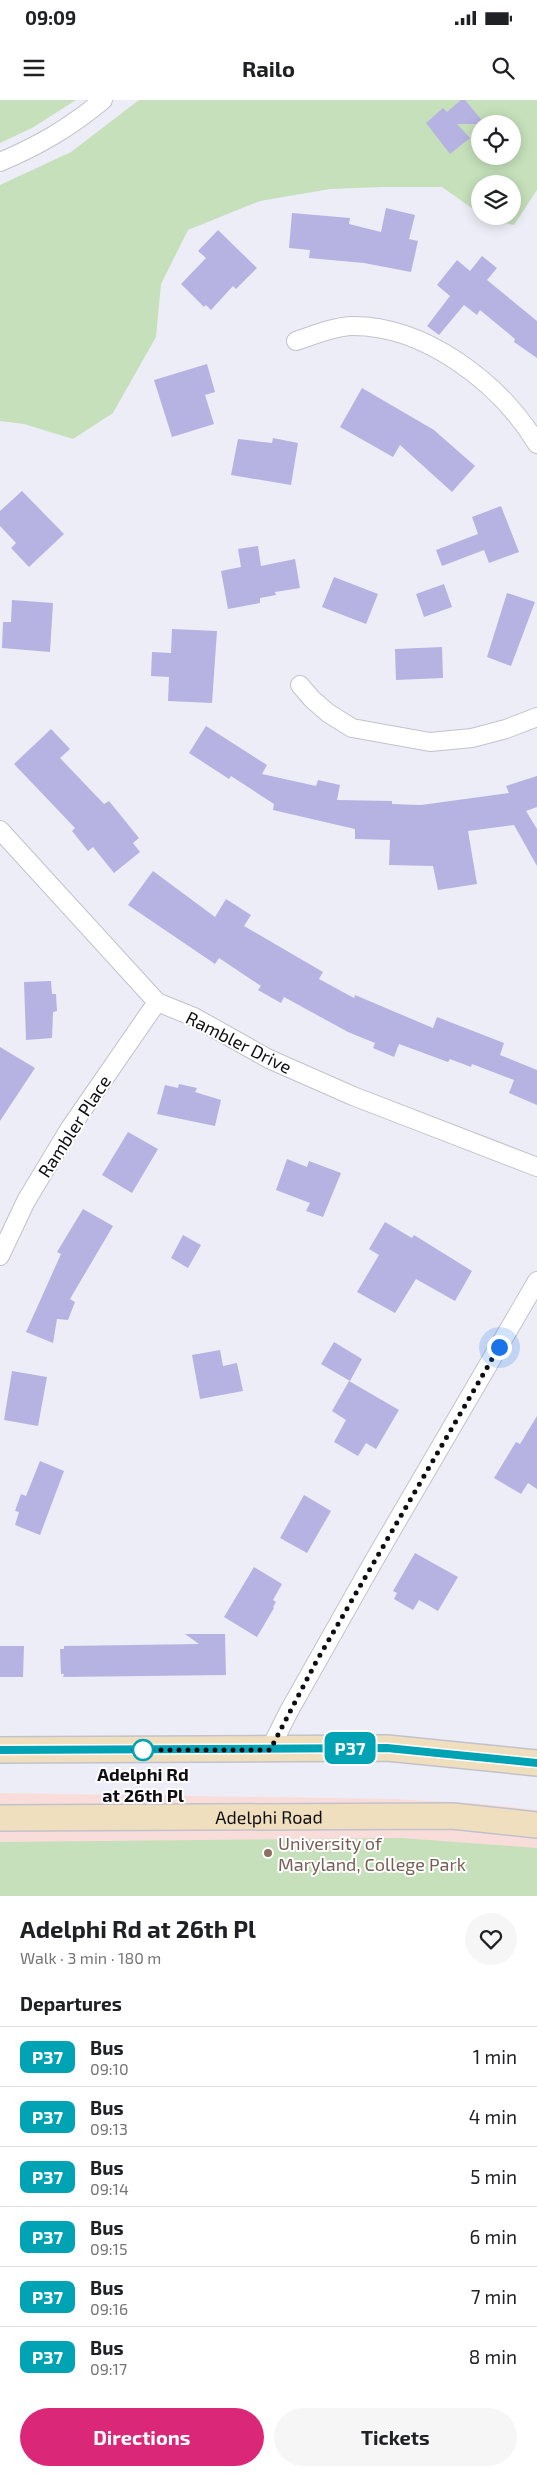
<!DOCTYPE html>
<html lang="en">
<head>
<meta charset="utf-8">
<style>
	:root { --surface:#fff; --page:#f6f6f6; --text:#202124; --muted:#757577; --line:#e0e0e0; --accent:#db2777 }
	body { margin:0; font-family:"Exo 2",sans-serif; background:var(--page); color:var(--text); height:100vh; display:flex; flex-direction:column; font-size:19px; white-space:nowrap }
	* { box-sizing:border-box; margin:0 }
	p { font-size:16px; color:var(--muted) }
	.icon { flex:none; width:28px; height:28px; fill:none; stroke:currentColor; stroke-width:2; stroke-linecap:round; stroke-linejoin:round }
	.map { position:relative; height:1796px; overflow:hidden }
	.details { display:flex; flex-direction:column; background:var(--surface); flex:1 }
	.details>* { flex:none }
	.badge { padding:0 10px; border-radius:8px; font-size:18px; line-height:32px }
	.controls { position:absolute; left:471px; top:15px; display:grid; gap:10px }
	.controls a { display:grid; place-items:center; width:50px; height:50px; border-radius:50%; background:var(--surface); box-shadow:0 2px 12px #0003; font-size:25px }
	.you { position:absolute; width:25px; height:25px; margin:-12px; border:4px solid #fff; border-radius:50%; background:#1a73e8; box-shadow:0 0 0 8px #1a73e833 }
	.map>.badge { position:absolute; translate:-50% -50%; box-shadow:0 0 0 2px #fff }
	h2 { padding:0 20px; font-size:19px; line-height:45px }
	.round { display:grid; place-items:center; flex:none; width:52px; height:52px; border-radius:26px; background:var(--page) }
	.summary { display:flex; align-items:center; justify-content:space-between; height:85px; padding:0 20px }
	h1 { font-size:24px; font-weight:700; line-height:38px }
	.button { display:flex; gap:10px; margin-top:auto; padding:10px 20px }
	.button a { flex:1; height:58px; border-radius:30px; background:var(--accent); color:#fff; font-size:20px; font-weight:700; line-height:58px; text-align:center }
	.button a+a { background:var(--page); color:var(--text) }
	ul { padding:0; list-style:none }
	li { display:flex; align-items:center; gap:15px; height:60px; padding:0 20px; border-top:1px solid var(--line) }
	li div { flex:1 }
	li b { display:block; font-size:19px }
	li em { font-style:normal }
	li .badge { min-width:55px; font-weight:700; text-align:center }
	.status { display:flex; justify-content:space-between; align-items:center; height:35px; padding:0 25px; background:var(--surface); direction:ltr }
	.status svg { height:14px; fill:currentColor }
	header { display:flex; justify-content:space-between; align-items:center; height:65px; padding:0 20px; background:var(--surface); font-size:22px; font-weight:700 }
	.map>svg:first-child { display:block }
</style>
</head>
<body>
<div class="status"><b>09:09</b><svg viewBox="0 0 49 12"><path d="M0 12V9h3v3zM5 12V6h3v6zM10 12V3h3v9zM15 12V0h3v12zM26 1h20v11H26zM47 4h2v5h-2z"/></svg></div>
<header><svg class="icon" aria-label="menu" viewBox="0 0 24 24"><path d="M4 6h16M4 12h16M4 18h16"/></svg>Railo<svg class="icon" aria-label="search" viewBox="0 0 24 24"><circle cx="10" cy="10" r="6"/><path d="M15 15l6 6"/></svg></header>
<div class="map">
<svg width="537" height="1796" viewBox="0 0 537 1796">
	<rect width="100%" height="100%" fill="#ededf7"/>
	<!-- education -->
	<path fill="#f8ddda" d="M0,1693l394,6 90,5 53,6v86h-537z"/>
	<!-- green -->
	<path fill="#c5e0bb" fill-rule="evenodd" d="M0,0h76l-44,28 -32,15z
		M139,0h398v90l-23,35 -27,-6 -4,-3h29v-32h-32v30l-38,-27h-60l-52,2 -70,12 -72,29 -27,54 -5,53 -43,76 -40,26 -49,-15 -24,-3v-236l71,-33zM480,24h32v32h-32z
		M401,1738l136,10v48h-537v-54z"/>
	<!-- building -->
	<path fill="#b6b3e3" d="M461,0h4l20,24h-28l13,14 -20,16 -24,-31 17,-15 4,4z
		M386,108l29,7 -6,24 9,2 -7,31 -47,-9 -55,-5 1,-8 -21,-2 3,-35 58,5 -1,6 32,8z
		M218,130l39,38 -21,21 -3,-3 -22,24 -5,-5 -2,2 -23,-23 25,-26 -8,-7z
		M482,156l15,12 -10,12 50,41v37l-23,-16 1,-3 -35,-29 -3,5 -13,-10 -25,30 -12,-9 23,-30 -13,-11 20,-25 13,11z
		M207,264l8,28 -10,3 9,29 -42,13 -18,-57z
		M362,288l72,42 41,36 -23,26 -52,-47 -7,12 -53,-30z
		M273,338l25,5 -7,42 -60,-10 7,-36 34,4z
		M22,391l42,43 -35,33 -18,-19 5,-5 -16,-17v-15z
		M501,406l18,46 -30,11 -5,-13 -42,16 -6,-16 42,-16 -6,-17z
		M258,446l3,20 34,-7 5,29 -25,4 1,3 -16,3v5l-32,6 -7,-38 20,-4 -3,-18z
		M334,477l44,17 -12,30 -44,-17z
		M444,484l8,23 -28,10 -8,-23z
		M507,493l28,9 -24,64 -24,-9z
		M12,500l41,3 -3,49 -48,-4 1,-26h8z
		M172,529l45,2 -5,72 -44,-2 1,-24 -18,-1 1,-24 19,1z
		M442,547l1,31 -47,2 -1,-31z
		M206,626l61,39 -5,9 54,12 2,-6 22,5 -3,15 55,1v3l29,1 88,-12 -3,-7 31,-10v31l-11,4 11,18v37l-23,-41 -46,6 9,53 -39,6 -5,-24 -44,-1 1,-25 -35,-1v-10l-82,-19 1,-6 -43,-28 -2,3 -40,-26z
		M51,629l19,20 -10,9 44,46 5,-3 30,37 -6,5 7,9 -26,21 -21,-26 -5,4 -16,-20 3,-3 -61,-64z
		M153,771l62,46 11,-18 25,16 -7,11 79,46 -4,7 35,19 1,-3 78,33 4,-11 67,26 -4,12 37,15v35l-28,-12 5,-13 -42,-16 -1,3 -21,-8 -2,3 -49,-18 -5,13 -21,-9 2,-5 -27,-11 -64,-35 -3,6 -23,-13 3,-4 -42,-28 -4,6 -87,-59z
		M51,881l1,13h4l1,17 -4,1 -1,26 -26,2 -2,-58z
		M0,947l35,21 -35,53z
		M179,984l18,4 -2,4 26,8 -6,26 -58,-12 8,-29 13,3z
		M128,1032l30,17 -26,44 -30,-18z
		M287,1059l20,8 2,-6 32,12 -18,44 -17,-6 4,-8 -34,-13z
		M83,1109l30,17 -43,73 5,3 -7,18 -11,-1 -4,24 -27,-11 35,-78 -4,-2z
		M385,1122l27,16 2,-3 58,36 -17,30 -39,-22 -21,34 -38,-21 22,-37 -10,-6z
		M183,1135l18,10 -13,23 -17,-10z
		M334,1242l28,17 -12,22 -29,-17z
		M220,1250l3,16 14,-3 6,28 -43,8 -8,-44z
		M12,1271l35,6 -9,49 -34,-6z
		M349,1281l50,29 -23,39 -10,-6 -8,13 -24,-14 12,-22 -14,-9z
		M537,1316v73l-9,-6 -7,11 -27,-16 22,-36 4,2z
		M40,1361l24,10 -24,64 -25,-10 4,-13 -4,-1 6,-17 5,2z
		M304,1395l27,16 -24,42 -27,-15z
		M415,1453l43,24 -20,34 -19,-11 -6,10 -19,-11 3,-6 -4,-2z
		M254,1467l28,17 -9,16 3,2 -3,5 1,1 -17,29 -33,-20z
		M185,1534h40l1,41 -163,2 1,-3h-3l-1,-25h4v-3l135,-2z
		M0,1546h24l-1,31h-23z"/>
	<g fill="none" stroke-linecap="round" stroke-linejoin="round">
		<!-- street casing -->
		<g stroke="#c2c2cc" stroke-width="20">
			<path id="street" d="M0,62c40,-17 69,-34 103,-62
				M296,241c18,-6 37,-14 55,-15 74,-1 149,57 186,118
				M300,585l12,14 16,14 24,15 78,14 42,-4 34,-9 31,-12
				M0,730l157,172 37,15 75,42 84,37 184,71
				M0,1156l26,-55 44,-73 87,-126
				M270,1649l19,-38 83,-147 165,-283"/>
		</g>
		<!-- secondary casing -->
		<g stroke="#c2c2cc" stroke-width="28">
			<g id="secondary">
				<path d="M0,1650l387,-2 150,15"/>
				<path id="s1" d="M0,1718l452,-2 85,9"/>
			</g>
		</g>
		<!-- street -->
		<use href="#street" stroke="#fff" stroke-width="18"/>
		<!-- secondary -->
		<use href="#secondary" stroke="#efdfbe" stroke-width="25"/>
	</g>
	<g fill="none" stroke-linecap="round" stroke-linejoin="round">
		<!-- line casing -->
		<g stroke="#fff" stroke-width="11">
			<path id="line" d="M0,1650l387,-2 150,15"/>
		</g>
		<!-- line -->
		<use href="#line" stroke="#00a3b4" stroke-width="8"/>
		<!-- walk -->
		<path stroke="#0f0e12" stroke-width="5" stroke-dasharray="0 9" d="M143,1650h-9h136l46,-88 183,-315"/>
	</g>
	<!-- markers -->
	<circle fill="#fff" stroke="#00a3b4" stroke-width="2.5" cx="143" cy="1650" r="10"/>
	<circle fill="#8d6e63" stroke="#fff" stroke-width="2" cx="268" cy="1753" r="5"/>
	<g text-anchor="middle" dominant-baseline="central" stroke-width="4" stroke-linejoin="round" paint-order="stroke">
		<!-- street labels -->
		<g font-size="18" fill="#0f0e12" stroke="#fff">
			<text transform="translate(239 942) rotate(27)">Rambler Drive</text>
			<text transform="translate(74 1026) rotate(-57)">Rambler Place</text>
			<text stroke="none"><textPath href="#s1" startOffset="269">Adelphi Road</textPath></text>
		</g>
		<!-- stop labels -->
		<g font-size="18" font-weight="bold" fill="#0f0e12" stroke="#fff">
			<text x="143" y="1674">Adelphi Rd<tspan x="143" dy="21">at 26th Pl</tspan></text>
		</g>
		<!-- education labels -->
		<g font-size="18" fill="#785e54" stroke="#fff" text-anchor="start">
			<text x="278" y="1743">University of<tspan x="278" dy="21">Maryland, College Park</tspan></text>
		</g>
	</g>
</svg>
<div class="controls">
<a><svg class="icon" aria-label="locate" viewBox="0 0 24 24"><circle cx="12" cy="12" r="6"/><path d="M12 2v4M12 18v4M2 12h4M18 12h4"/></svg></a>
<a><svg class="icon" aria-label="layers" viewBox="0 0 24 24"><path d="M12 4l9 5-9 5-9-5zM3 14l9 5 9-5"/></svg></a>
</div>
<div class="you" style="left:499px;top:1247px"></div>
<b class="badge" style="left:350px;top:1648px;background:#00a3b4;color:#fff">P37</b>
</div>
<section class="details">
<div class="summary"><div><h1>Adelphi Rd at 26th Pl</h1><p>Walk · 3 min · 180 m</p></div><a class="round"><svg class="icon" aria-label="heart" viewBox="0 0 24 24"><path d="M12 20l-8-8c-3-5 5-10 8-4 3-6 11-1 8 4z"/></svg></a></div>
<h2>Departures</h2>
<ul>
<li><span class="badge" style="background:#00a3b4;color:#fff">P37</span><div><b>Bus</b><p>09:10</p></div><em>1 min</em></li>
<li><span class="badge" style="background:#00a3b4;color:#fff">P37</span><div><b>Bus</b><p>09:13</p></div><em>4 min</em></li>
<li><span class="badge" style="background:#00a3b4;color:#fff">P37</span><div><b>Bus</b><p>09:14</p></div><em>5 min</em></li>
<li><span class="badge" style="background:#00a3b4;color:#fff">P37</span><div><b>Bus</b><p>09:15</p></div><em>6 min</em></li>
<li><span class="badge" style="background:#00a3b4;color:#fff">P37</span><div><b>Bus</b><p>09:16</p></div><em>7 min</em></li>
<li><span class="badge" style="background:#00a3b4;color:#fff">P37</span><div><b>Bus</b><p>09:17</p></div><em>8 min</em></li>
</ul>
<div class="button"><a>Directions</a><a>Tickets</a></div>
</section>
</body>
</html>
